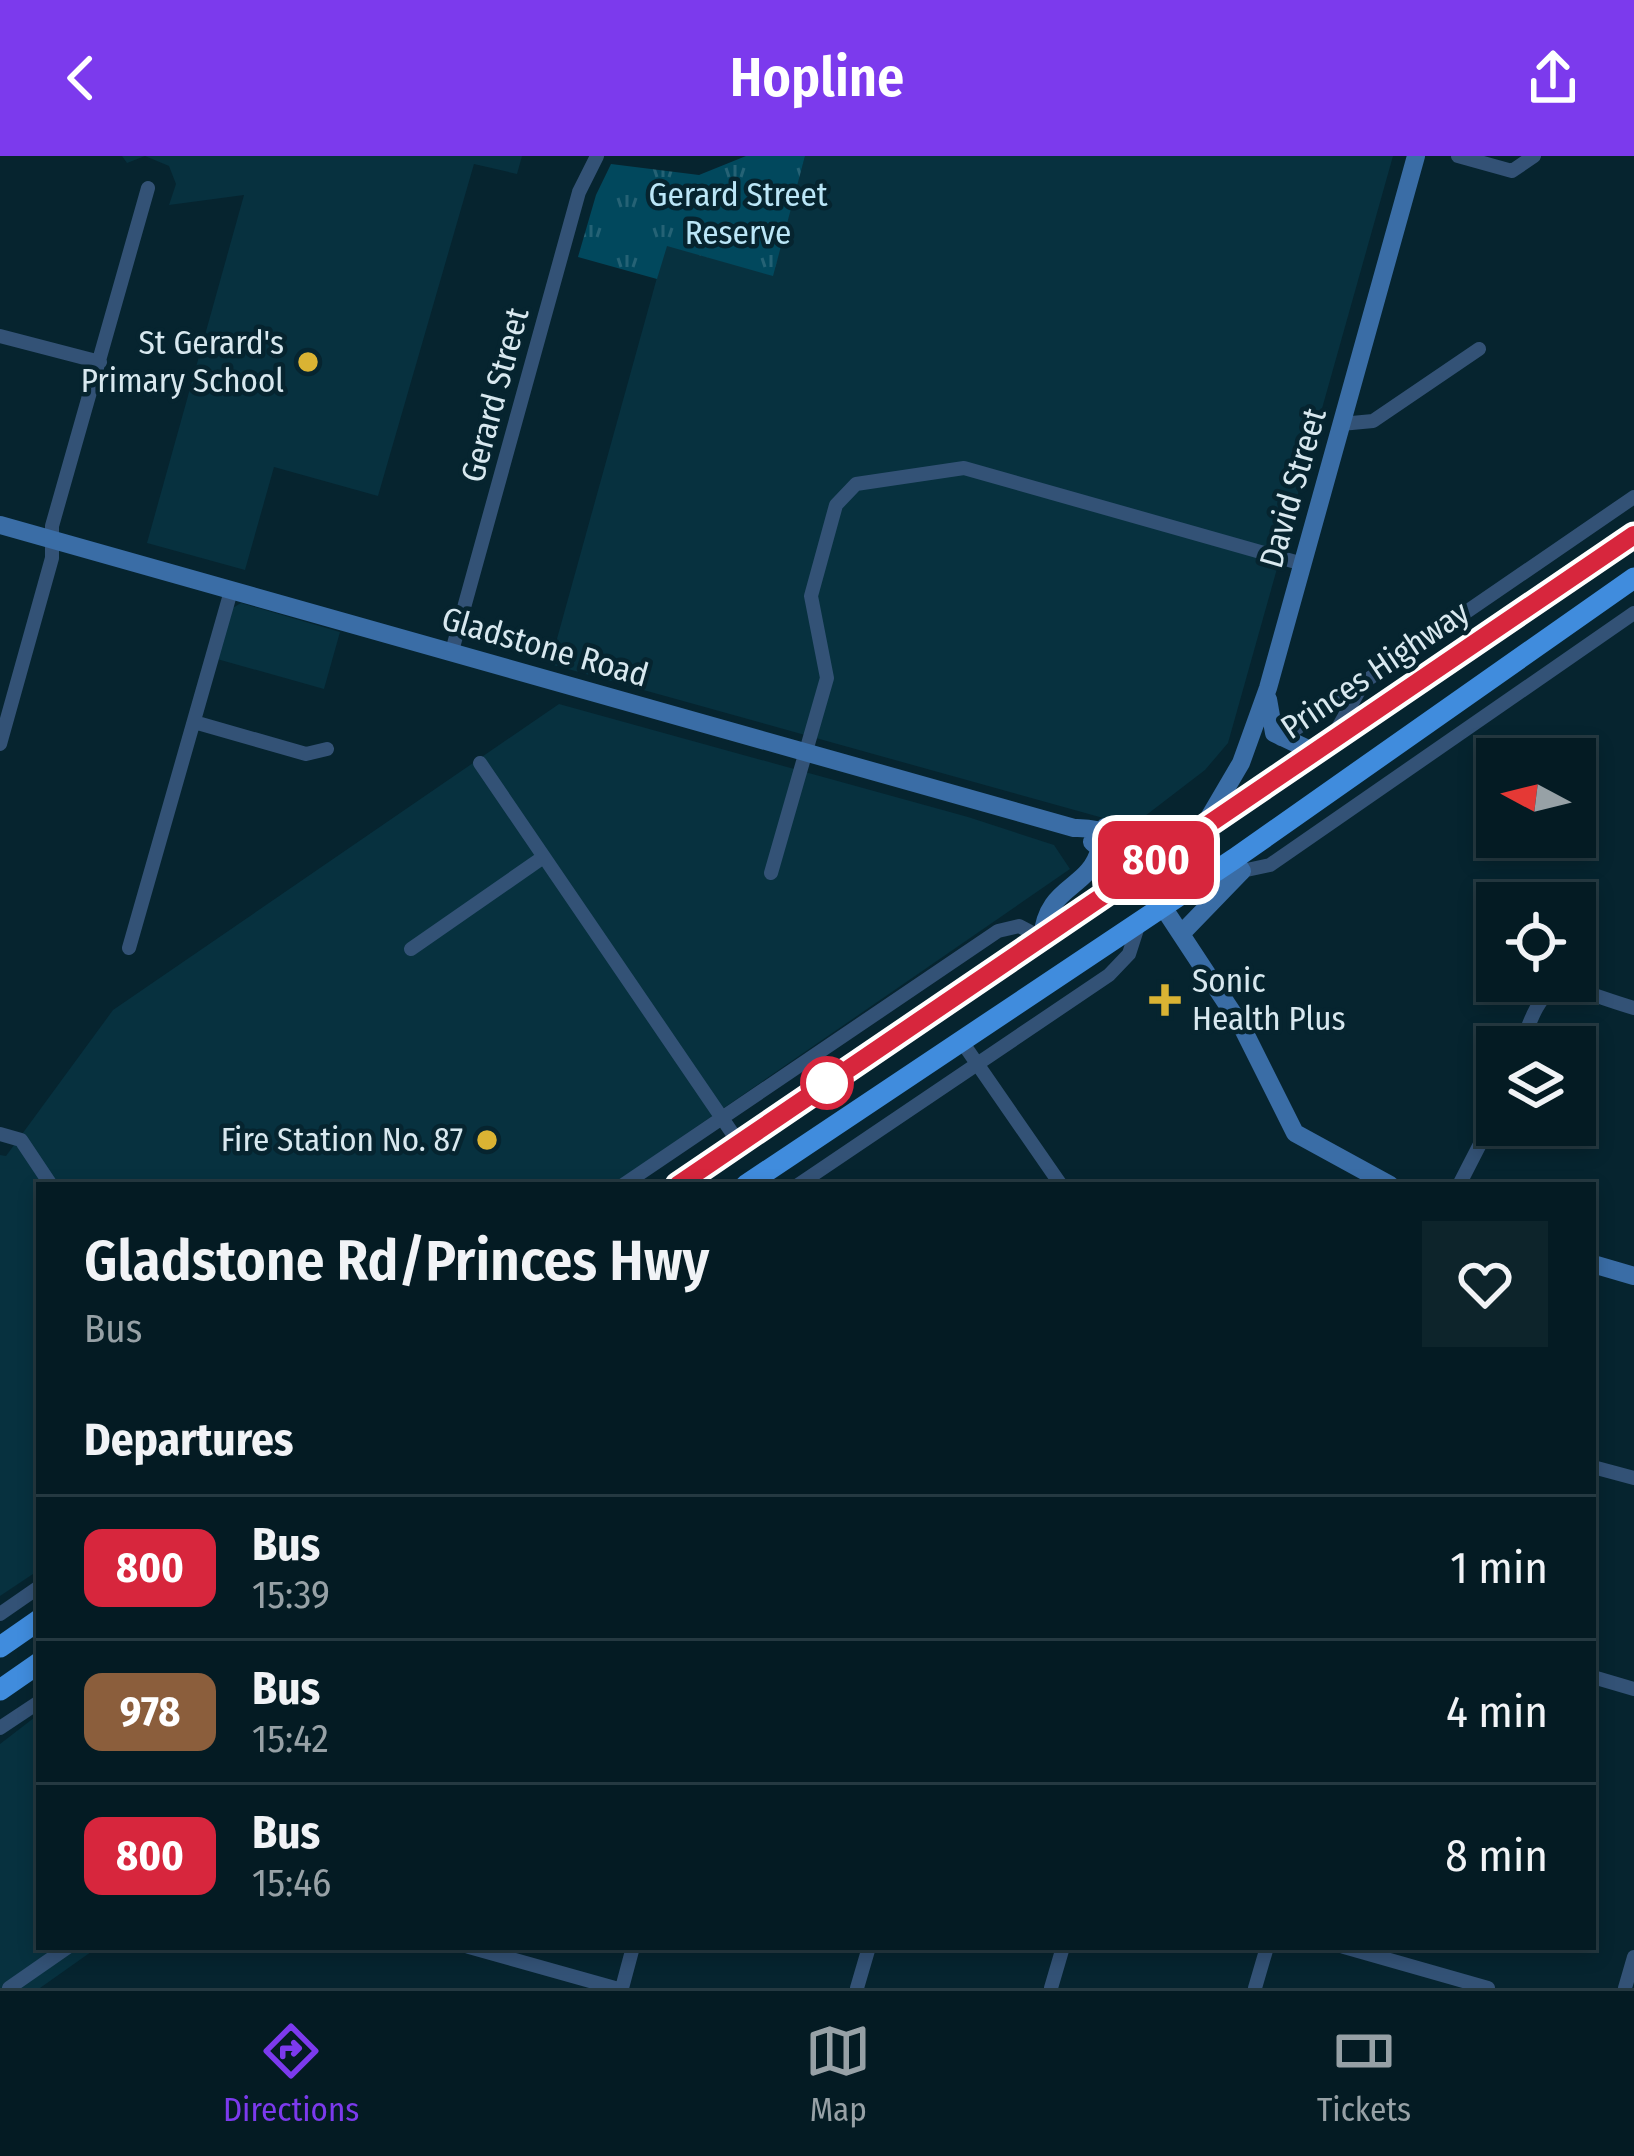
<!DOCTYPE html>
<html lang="en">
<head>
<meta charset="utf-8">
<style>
	:root { --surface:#041b23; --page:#0d242b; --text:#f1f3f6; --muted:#97a1a6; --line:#253941; --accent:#7c3aed }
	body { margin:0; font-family:"Fira Sans Condensed",sans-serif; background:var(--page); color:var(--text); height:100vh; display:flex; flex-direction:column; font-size:45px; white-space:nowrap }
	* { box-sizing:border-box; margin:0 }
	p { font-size:39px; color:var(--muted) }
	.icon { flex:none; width:66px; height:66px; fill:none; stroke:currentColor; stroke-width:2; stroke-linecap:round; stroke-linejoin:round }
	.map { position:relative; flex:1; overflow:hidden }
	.sheet { position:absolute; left:36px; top:1026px; width:1560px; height:768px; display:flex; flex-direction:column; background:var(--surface); border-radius:0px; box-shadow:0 6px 18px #0003,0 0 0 3px var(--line) }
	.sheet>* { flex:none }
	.badge { padding:0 24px; border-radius:18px; font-size:42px; line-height:78px }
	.needle { width:78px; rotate:277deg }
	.buttons { position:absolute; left:1476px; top:582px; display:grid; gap:24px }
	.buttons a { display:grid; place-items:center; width:120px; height:120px; border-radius:0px; background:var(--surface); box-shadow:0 6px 18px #0003,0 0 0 3px var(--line); font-size:60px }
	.map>.badge { position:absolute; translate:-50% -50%; box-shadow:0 0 0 6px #fff }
	h2 { padding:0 48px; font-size:45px; line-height:108px }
	.round { display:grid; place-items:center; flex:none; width:126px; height:126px; border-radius:0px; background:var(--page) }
	.overview { display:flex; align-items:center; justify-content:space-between; height:204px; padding:0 48px }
	h1 { font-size:57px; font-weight:600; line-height:90px }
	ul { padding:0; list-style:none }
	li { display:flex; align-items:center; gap:36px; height:144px; padding:0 48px; border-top:3px solid var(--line) }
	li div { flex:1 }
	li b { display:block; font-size:45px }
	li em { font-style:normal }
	li .badge { min-width:132px; font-weight:700; text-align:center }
	header { display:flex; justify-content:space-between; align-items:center; height:156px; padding:0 48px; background:var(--accent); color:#fff; font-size:54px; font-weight:600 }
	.menu { display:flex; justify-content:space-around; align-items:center; height:168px; border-top:3px solid var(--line); background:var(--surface); font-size:33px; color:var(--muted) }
	.menu a { display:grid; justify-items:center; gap:6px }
	.menu .current { color:var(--accent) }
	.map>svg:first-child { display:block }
</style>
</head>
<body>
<header><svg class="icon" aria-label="back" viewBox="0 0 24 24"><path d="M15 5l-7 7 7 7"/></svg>Hopline<svg class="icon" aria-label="share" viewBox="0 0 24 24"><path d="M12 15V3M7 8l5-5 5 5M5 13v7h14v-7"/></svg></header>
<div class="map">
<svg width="1634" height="1832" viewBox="0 0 1634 1832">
	<defs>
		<pattern id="grass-tufts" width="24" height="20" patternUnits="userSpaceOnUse" patternTransform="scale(3)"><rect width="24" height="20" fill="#01485d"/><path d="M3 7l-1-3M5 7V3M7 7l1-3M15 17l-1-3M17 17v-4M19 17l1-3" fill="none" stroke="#256275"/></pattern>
	</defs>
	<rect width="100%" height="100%" fill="#06242f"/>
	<!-- built -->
	<path fill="#07313f" d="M122,0h400l-5,18 -43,-10 -96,332 -104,-29 -29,103 -98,-27 97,-348 -75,10 7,-21 -7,-18 -24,-10 -18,7z
		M805,0h588l-165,587 -23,27 -73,56 -582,-162 116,-419 106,30z
		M241,447l99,29 -16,57 -107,-30 14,-50z
		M559,548l409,113 86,28 16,24 -458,316h-573v385l-39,26v-441l6,1 107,-146z
		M39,1558v233h59l-58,41h-40v-244z"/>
	<!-- grass -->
	<path fill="url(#grass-tufts)" d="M746,0h59l-32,120 -106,-30 -10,33 -79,-22 18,-62 15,-31 88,11z"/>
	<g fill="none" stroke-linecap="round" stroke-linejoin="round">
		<!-- minor -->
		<path stroke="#335276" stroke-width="14" d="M1458,0l54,15 22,-15
			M0,180l100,26
			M1341,268l32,-3 106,-72
			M452,495l127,-459 18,-36
			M194,566l112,32 21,-5
			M1334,579l27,-48
			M1281,583l353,-242
			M0,588l52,-186v-32l96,-338
			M480,607l259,380
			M1242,715l28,-6 364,-252
			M771,717l56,-195 -16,-82 25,-91 20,-21 108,-16 339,96
			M129,792l102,-357
			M411,793l131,-91
			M960,883l101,146
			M1521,891c27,-84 40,-60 113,-39
			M0,978l21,6 30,45
			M623,1029l375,-254 21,-5 23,12
			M798,1029l311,-210 20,-21 10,-31
			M1459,1029l38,-74
			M1593,1311l41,11
			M0,1458l39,-27
			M1593,1521l41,12
			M0,1572l39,-26
			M469,1791l146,41
			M1344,1791l144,41
			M9,1832l59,-41
			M622,1832l11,-41
			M857,1832l12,-41
			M1051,1832l12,-41
			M1255,1832l12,-41
			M1625,1832l9,-31"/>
		<!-- secondary -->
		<path stroke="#3a6da6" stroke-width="18" d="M0,369l1074,303c33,-1 52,12 70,40
			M1268,543l6,34 38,18
			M1204,670l37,-63 27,-75 148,-532
			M1105,671l82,11
			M1092,686l40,35
			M1163,751l79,120 53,106 95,52
			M1181,778l61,-63 -8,-12
			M1042,782c5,-55 47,-47 58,-90
			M1593,1108l41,12"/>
		<!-- trunk -->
		<path stroke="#408cdd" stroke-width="21" d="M678,1029l956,-650
			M746,1029l488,-326 400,-281
			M0,1491l39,-27
			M0,1534l39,-27"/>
	</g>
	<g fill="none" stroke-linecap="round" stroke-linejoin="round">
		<!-- line casing -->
		<g stroke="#fff" stroke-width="27">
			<path id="line" d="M678,1029l956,-650"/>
		</g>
		<!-- line -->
		<use href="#line" stroke="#d7263d" stroke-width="18"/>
	</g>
	<!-- markers -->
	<g fill="#dab333" stroke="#06242f" stroke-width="4.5">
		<circle cx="308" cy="206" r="12"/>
		<path d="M1159 826h12v12h12v12h-12v12h-12v-12h-12v-12h12z"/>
		<circle cx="487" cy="984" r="12"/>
	</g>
	<circle fill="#fff" stroke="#d7263d" stroke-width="6" cx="827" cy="927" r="24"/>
	<g text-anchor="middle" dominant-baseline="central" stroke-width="9" stroke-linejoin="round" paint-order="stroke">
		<!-- park labels -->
		<g font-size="33" fill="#bbe6f7" stroke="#06242f">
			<text x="738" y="39">Gerard Street<tspan x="738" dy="38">Reserve</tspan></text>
		</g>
		<!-- poi labels -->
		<g font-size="33" fill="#d8e8ef" stroke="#06242f" text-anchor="end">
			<text x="284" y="187">St Gerard's<tspan x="284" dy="38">Primary School</tspan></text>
			<text x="1192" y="825" text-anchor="start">Sonic<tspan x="1192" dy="38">Health Plus</tspan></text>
			<text x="463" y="984">Fire Station No. 87</text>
		</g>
		<!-- street labels -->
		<g font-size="33" fill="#d8e8ef" stroke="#06242f">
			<text transform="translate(495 239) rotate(-75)">Gerard Street</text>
			<text transform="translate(1293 332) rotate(-74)">David Street</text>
			<text transform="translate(545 491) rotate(16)">Gladstone Road</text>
			<text transform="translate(1375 514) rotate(-34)">Princes Highway</text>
		</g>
	</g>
</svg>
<div class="buttons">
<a><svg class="needle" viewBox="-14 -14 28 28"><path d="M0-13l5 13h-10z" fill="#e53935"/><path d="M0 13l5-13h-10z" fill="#97a1a6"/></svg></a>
<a><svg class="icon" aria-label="locate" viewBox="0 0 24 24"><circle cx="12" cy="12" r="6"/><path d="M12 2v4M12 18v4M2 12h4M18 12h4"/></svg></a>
<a><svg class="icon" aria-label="layers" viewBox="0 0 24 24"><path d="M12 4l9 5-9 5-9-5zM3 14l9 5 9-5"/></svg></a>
</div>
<b class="badge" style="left:1156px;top:704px;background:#d7263d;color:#fff">800</b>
<section class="sheet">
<div class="overview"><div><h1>Gladstone Rd/Princes Hwy</h1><p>Bus</p></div><a class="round"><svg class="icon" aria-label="heart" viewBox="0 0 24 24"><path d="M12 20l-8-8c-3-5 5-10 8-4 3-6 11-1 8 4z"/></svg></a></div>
<h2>Departures</h2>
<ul>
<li><span class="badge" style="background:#d7263d;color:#fff">800</span><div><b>Bus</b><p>15:39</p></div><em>1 min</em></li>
<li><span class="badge" style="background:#8b5e3c;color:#fff">978</span><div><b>Bus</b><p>15:42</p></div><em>4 min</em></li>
<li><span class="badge" style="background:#d7263d;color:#fff">800</span><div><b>Bus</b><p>15:46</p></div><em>8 min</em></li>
</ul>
</section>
</div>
<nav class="menu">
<a class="current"><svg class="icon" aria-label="directions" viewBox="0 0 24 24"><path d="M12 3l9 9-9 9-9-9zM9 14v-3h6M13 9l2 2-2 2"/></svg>Directions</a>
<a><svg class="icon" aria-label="map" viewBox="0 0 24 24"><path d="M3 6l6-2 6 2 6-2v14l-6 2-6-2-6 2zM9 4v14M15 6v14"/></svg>Map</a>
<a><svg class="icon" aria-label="tickets" viewBox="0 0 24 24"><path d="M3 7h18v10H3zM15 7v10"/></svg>Tickets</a>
</nav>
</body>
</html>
